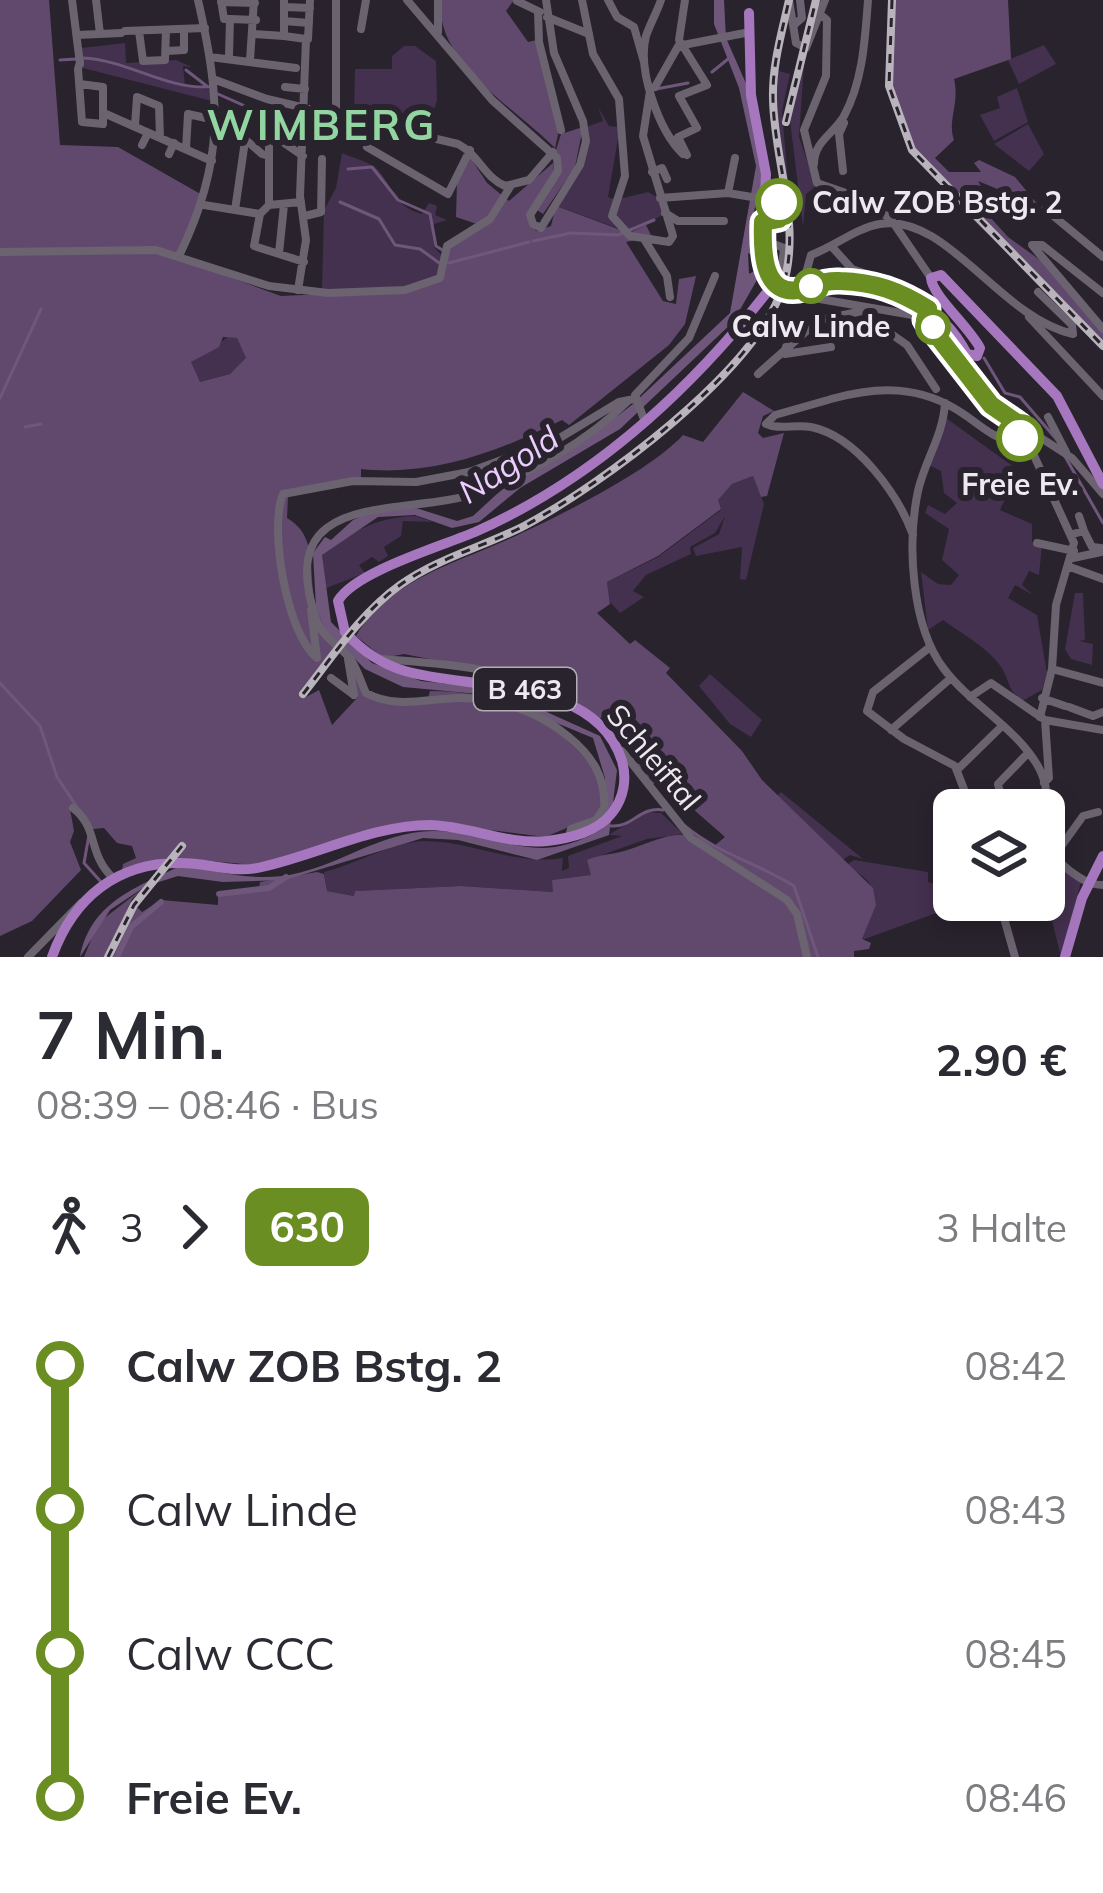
<!DOCTYPE html>
<html lang="de">
<head>
<meta charset="utf-8">
<style>
	:root { --surface:#fff; --page:#f7f7f7; --text:#2b2b33; --muted:#7c7c81 }
	body { margin:0; font-family:Mulish,sans-serif; background:var(--page); color:var(--text); height:100vh; display:flex; flex-direction:column; font-size:45px; white-space:nowrap }
	* { box-sizing:border-box; margin:0 }
	p { font-size:39px; color:var(--muted) }
	.icon { flex:none; width:66px; height:66px; fill:none; stroke:currentColor; stroke-width:2; stroke-linecap:round; stroke-linejoin:round }
	.map { position:relative; height:957px; overflow:hidden }
	.side { display:flex; flex-direction:column; background:var(--surface); flex:1 }
	.side>* { flex:none }
	.badge { padding:0 24px; border-radius:18px; font-size:42px; line-height:78px }
	.fabs { position:absolute; left:933px; top:789px; display:grid; gap:24px }
	.fabs a { display:grid; place-items:center; width:132px; height:132px; border-radius:18px; background:var(--surface); box-shadow:0 6px 18px #0003; font-size:60px }
	.map>.badge { position:absolute; translate:-50% -50%; box-shadow:0 0 0 6px #fff }
	.legs { display:flex; align-items:center; gap:18px; height:132px; padding:0 36px; font-size:39px }
	.legs p { margin-inline-start:auto }
	.headline { display:flex; align-items:center; justify-content:space-between; height:204px; padding:0 36px }
	h1 { font-size:66px; font-weight:700; line-height:90px }
	ul { padding:0 36px; list-style:none }
	li { display:flex; align-items:center; gap:42px; height:144px; font-size:45px }
	li i { display:grid; place-items:center; width:18px; height:100%; margin:0 15px; background:currentColor }
	li i::after { content:''; width:30px; height:30px; margin:-15px; border:9px solid; border-radius:50%; background:var(--surface) }
	li p { margin-inline-start:auto }
	li:first-child i { background:linear-gradient(#0000 50%,currentColor 0) }
	li:last-child i { background:linear-gradient(currentColor 50%,#0000 0) }
	.map>svg:first-child { display:block }
</style>
</head>
<body>
<div class="map">
<svg width="1103" height="957" viewBox="0 0 1103 957">
	<rect width="100%" height="100%" fill="#29232d"/>
	<!-- green -->
	<path fill="#44304f" d="M125,43l1,20 50,-3 16,7 -9,-1 2,20 26,4 1,11 -129,-33 -2,-20z
		M1044,45l12,19 -37,20 -11,-24z
		M404,46h11l21,15 1,39 -6,21 -17,8 -60,-13 1,-47h37v-13z
		M805,50l-6,87 17,49 -10,8 -3,33 -14,-115z
		M777,60l2,11 11,3 -8,37 9,106 -16,-99z
		M1017,88l11,34 -34,19 -14,-26 20,-7 -3,-11z
		M598,107l11,19 11,1 -12,70 7,3 33,-8 9,5 6,18 -34,17 -73,-26 24,-35 6,-44 17,-6z
		M1028,124l16,30 -15,17 -35,-27z
		M342,153c11,5 29,9 37,18 16,20 15,35 43,43l7,-11 8,3 -2,9 12,5 -13,4v23l9,10 2,17 -40,16 -83,1 2,-81 12,-22z
		M228,337l9,1 10,21 -17,15 -30,8 -10,-19z
		M946,418l72,52 -18,40 32,14v18l10,3 -3,30 -10,-4 -7,14 11,10 -18,-10 -7,13 29,17 10,58 -5,17 -20,11c-14,-11 -12,-18 -19,-31 -12,-21 -41,-36 -60,-50l-15,10 -7,-58 17,12 13,1 8,-10 -17,-15 7,-31 -24,-16 3,-8 17,9 12,-11 -13,-10 -3,-22 -12,-6z
		M753,476l11,28 -18,76 -6,-1 2,-32 -46,9 -3,-8 26,-14 6,-18 -10,17 -25,14 1,7 -45,21 -13,16 11,6 -24,16 -10,-11 -3,-20 51,-25 63,-47 -4,-10 15,-16z
		M416,516l17,6 -30,-1 -2,15 -17,11 4,9 -9,6 -7,-5 -13,8 6,8 -41,16 -2,-34c30,-24 54,-38 94,-39z
		M1075,593h8l2,47 -6,1 14,3 -1,21 -21,-6 -6,-10z
		M710,674l52,46 -11,17 -21,-13 -31,-38z
		M781,792l82,67 -13,-4 -9,6 -64,-65z
		M647,812l14,1 22,21 -36,5 -59,21 4,15 -39,5v12l-92,-6 -105,5 -1,5 -28,-5 -3,-19c32,-8 68,-30 100,-31 49,0 90,25 139,17l-1,13 7,-3 -1,-12 54,-20 -13,-1c11,-9 25,-12 38,-23z
		M1050,857l31,25 -20,75 -12,-49 -27,-8h22v-40z
		M854,860l74,12v10l8,2 9,-5 -3,32 -80,29c8,-34 28,-54 -17,-74z"/>
	<!-- forest -->
	<path fill="#60496d" fill-rule="evenodd" d="M0,0h49l11,145 58,2 86,49 -27,62 104,38 124,-6 40,-16 3,-25 32,-24 -24,-8 1,-35 13,-25 17,26 22,18 44,-38 1,9 -28,44 10,15 15,-5 5,-20 73,27 17,-8 6,12 -26,5 37,59 13,3 3,-25 17,-3 -11,48 -16,21 -100,80 -7,-5c-63,31 -128,57 -201,49v9l-73,18 -1,22c35,20 18,61 31,92 5,12 14,23 21,34l-39,48 6,5 13,-7 13,35 26,-28 -9,-35 23,38 56,-2 2,-7c47,0 84,11 126,29l-1,9c26,24 56,47 43,86l-53,22 -125,-16 -167,44 -83,-8 -48,14 1,-7 13,-6 -4,-12 -15,-3 -13,-15 -11,1 -23,-20 4,22 -4,11 11,28 -49,51 -32,15zM223,337l14,1 9,20 -16,16 -30,8 -9,-20 28,-15z
		M440,0h74l-8,11 22,31 9,-2 22,90 -4,18c-40,-41 -118,-83 -115,-148z
		M894,0h114l3,59 -57,20c6,24 -7,42 0,61l-19,18 14,14h32l-7,-9 5,-3 36,17 24,29 -61,-25 9,16 -7,9 28,31 39,28 56,68v10c-55,-62 -178,-149 -204,-224 -13,-39 -8,-79 -5,-119z
		M583,127l-8,40 -32,47 -6,-4 24,-41 -5,-19 5,-16z
		M743,392l31,19 -11,5 -5,17 5,5 21,-5 -17,63 -6,1 -8,-21 -21,8 -14,16 3,9 -63,47 -51,26 3,22 -13,9 33,31 5,-4 35,28 -4,5 76,78 20,29 111,108 3,17 -14,34 9,4 -2,6 -15,2v6h-743l25,-51 6,6 19,-12 57,5v-13l41,-3 1,-7 57,-10 7,2 3,17 27,5 1,-5 106,-5 92,6 -1,-12 39,-5 -4,-15c13,-6 24,-5 37,-9 34,-10 57,-28 90,-5l11,-9 -65,-57 -11,7 -19,-27 10,-9 -32,-39 -10,8 -93,-45 -21,3 1,-8 -81,-16 -21,4 -27,-22c33,-56 98,-72 153,-97 48,-22 140,-67 174,-104l20,7z
		M146,886l-14,13 -26,58h-22l14,-34z"/>
	<!-- water -->
	<path fill="#6e577b" d="M714,0h10l2,38 22,50 15,90 -11,41 1,37 -5,-3 1,21 7,-4 2,8 -25,44 -113,107 -100,59 -41,34 -27,6 -37,-13 -37,2 -56,38 9,67 41,41 49,18 75,8 104,47 17,34 -8,65 -72,25 -79,-20 -35,-2 -138,42 -62,2 -45,-6 -32,10 -36,24 -30,47c11,-56 58,-70 102,-92 34,6 64,15 100,11 52,-6 97,-45 151,-45 69,0 101,40 170,-3l2,-50 -12,-40 -104,-43 -86,-8 -38,-18 -40,-40 -9,-22 -3,-54 12,-16 6,3 22,-20 23,-10 40,-2 41,13 16,-5 38,-35 74,-40 48,-37 97,-91 26,-147 -17,-78 -25,-64z"/>
	<g fill="none" stroke-linecap="round" stroke-linejoin="round">
		<!-- stream -->
		<path stroke="#6e577b" stroke-width="3" d="M83,58c44,2 82,31 126,29
			M60,60l16,-1
			M186,70l22,17
			M712,72l16,-13
			M656,89l32,-6
			M218,94l79,35
			M348,169l24,-2 26,33 32,14 6,32 8,5
			M340,202l39,17 16,26 25,4 22,16
			M533,241l38,-8 47,2 36,-15
			M449,263l80,-21
			M984,358l21,35 15,4 37,43
			M0,398l41,-89
			M25,427l16,-3
			M1063,453l40,70
			M0,683l40,43 17,51 20,30
			M611,826c22,2 29,-20 52,-16
			M685,826c32,27 72,37 109,60l24,71
			M89,835l-5,28 18,20"/>
		<!-- canal -->
		<path stroke="#6e577b" stroke-width="6" d="M219,894l50,-6 17,-11
			M117,957l14,-30 30,-25"/>
		<!-- minor -->
		<path stroke="#6b636f" stroke-width="8" d="M72,0l8,64
			M96,0l4,34
			M221,0l3,19h6l-1,37
			M284,0v36l22,3 -6,157 6,44 -8,50
			M407,0l85,100 65,58 1,13 -28,44 3,9 8,4 39,-63 6,-24 -3,-20 -29,-68 -8,-53
			M582,0l11,54 26,45 6,77 -13,40 18,20 39,6 4,-6 -30,-100 7,-45
			M608,0l9,17 17,10 10,35
			M661,0c-4,12 -11,24 -15,36 -9,34 13,95 37,118
			M685,0l-6,40 28,45 -28,11 18,32 -19,9 9,18
			M789,0l7,43 10,5 19,-48
			M517,1l23,11
			M221,2l34,1
			M284,7l26,1
			M538,12l1,30 22,88
			M821,15l6,5 -1,56 -22,54 13,53 35,12 38,23 41,60
			M547,17l42,17
			M230,19l26,1
			M284,21l25,2
			M795,24l7,-6 -2,-18
			M361,29l5,-29
			M125,31l80,-3
			M139,31l4,30 22,-1 1,-30
			M438,32v-32
			M254,34l30,2
			M77,35l44,-2
			M308,39l2,-39
			M683,45l67,-13
			M167,51l17,-1v-21
			M210,57l86,11
			M250,60l4,-60
			M80,62l-2,7 4,53 21,2v-37l-23,-3
			M213,79l54,20 191,45c21,11 26,33 47,42l24,-6 24,-28
			M285,87l20,2
			M655,87l25,-44
			M336,112v-112
			M106,114l106,47
			M217,115l45,39 7,2v-19l5,-1 29,20
			M302,124l29,9
			M135,125l2,-28 22,9 1,32
			M142,145l6,-12
			M367,147l81,47 22,-44
			M186,149l2,-35 27,6
			M169,154l5,-11
			M814,164c0,-23 20,-30 30,-48 19,-35 21,-77 24,-116
			M843,171l-4,-37 5,-11
			M652,172l10,-4 5,11
			M728,193l7,-35
			M660,198l68,-5 36,6
			M204,205l56,9 9,-9 32,-3
			M269,205v-49
			M1045,209l58,48
			M235,210l10,-69
			M665,213l13,8h46
			M260,214l-6,32 50,16
			M305,216l16,-4 1,-53
			M644,239l23,37 3,21
			M763,240l21,8 -2,19 -9,10
			M833,248l19,21 37,13 1,6
			M0,252l156,-2 113,36 59,7 77,-3 35,-12 7,-32 43,-27 20,-32
			M279,253l5,-48
			M179,256c46,-95 42,-155 19,-256
			M1038,292l34,33 1,9c-74,-17 -126,-121 -193,-110 -24,4 -46,23 -69,31l-8,29 3,11 8,3 110,19 66,88 82,53 31,36
			M1103,293l-61,-48h-10l71,84
			M857,310l50,35 29,44
			M1029,317l74,79
			M786,347l-1,7 46,-7
			M758,374l61,-54 39,-8
			M831,399c47,-13 89,-14 131,14 17,11 30,25 51,29l11,-7
			M828,400l-53,15 -9,9c12,6 30,0 45,3 45,9 87,67 102,108
			M945,403c-2,33 -20,57 -27,88 -11,52 -7,135 26,178 27,36 76,61 96,101 18,36 -9,73 30,101 11,8 20,14 33,14
			M1048,417l18,35
			M645,422l-10,-27 54,-57 26,-62
			M1020,425l54,118 -18,62 -4,64 -12,48
			M1079,516l5,15
			M1073,534l11,-3 8,16 9,1
			M1037,543l37,8
			M1073,558l28,-6
			M1070,567l33,12
			M311,610l6,48c-31,-25 -48,-131 -34,-164l70,-13 63,1 53,-10 89,-33 61,-37 15,-3
			M930,647l-57,45 -6,19 37,28 51,27 17,44
			M348,659l6,36
			M380,659c62,5 126,7 182,39
			M1052,669l51,14
			M331,678l23,17
			M970,697l21,-14 54,37 58,10
			M1042,698l23,8
			M1069,707l24,9 10,-4
			M891,730l60,-52
			M622,751l69,87 96,62 10,14 10,43
			M958,769l43,-42
			M1044,783l5,-5 -4,-58
			M73,808c26,20 14,45 40,70
			M1004,810l-6,-26 29,-30
			M569,837l2,-8 25,-9 8,-12c2,-31 -12,-52 -35,-71 -31,-26 -71,-40 -112,-39 -32,1 -61,11 -91,-5 -5,-10 -8,-23 -15,-33 -11,-15 -29,-22 -35,-41 -46,-135 92,-100 163,-127 53,-19 108,-51 148,-90
			M1044,858l16,-10 23,-32 15,-4
			M999,900l16,57
			M28,957l53,-54"/>
		<!-- major -->
		<path stroke="#a677be" stroke-width="10" d="M749,13l2,82 15,79 -4,79 5,20 26,17c13,-2 25,-8 38,-9 55,-4 111,24 136,73l10,2 3,-8c-11,-21 -48,-53 -49,-70l10,-3 116,121 46,88
			M52,957c21,-59 65,-95 129,-94 29,0 52,11 81,4 55,-12 111,-42 168,-42 40,1 77,20 117,16 24,-3 50,-9 65,-28 12,-15 15,-34 10,-52 -26,-85 -153,-71 -217,-90 -24,-7 -44,-21 -60,-39l-7,-31c16,-29 104,-55 137,-69 122,-54 220,-146 300,-250
			M1065,957l17,-59 21,-42"/>
		<!-- rail casing -->
		<g stroke="#b9b4bc" stroke-width="8">
			<path id="rail" d="M892,0l-3,86 23,64 191,196
				M786,122l30,-122
				M303,694c30,-38 58,-81 97,-109 38,-27 83,-38 124,-59 77,-41 230,-153 258,-237 21,-62 -8,-127 -9,-190 -1,-34 9,-67 16,-99
				M108,957l26,-52 48,-59"/>
		</g>
		<!-- rail -->
		<use href="#rail" stroke="#29232d" stroke-width="3" stroke-dasharray="9" stroke-linecap="butt"/>
	</g>
	<g fill="none" stroke-linecap="round" stroke-linejoin="round">
		<!-- line-1 casing -->
		<g stroke="#fff" stroke-width="27">
			<path id="line-1" d="M779,202v17l-16,3c-1,26 -2,78 41,67 13,-4 22,-9 36,-8 35,1 59,10 88,28l-3,11 66,85 29,20v13"/>
		</g>
		<!-- line-1 -->
		<use href="#line-1" stroke="#6b8e23" stroke-width="18"/>
	</g>
	<!-- markers -->
	<g fill="#fff" stroke="#6b8e23" stroke-width="6">
		<circle cx="779" cy="202" r="21"/>
		<circle cx="811" cy="286" r="15"/>
		<circle cx="933" cy="327" r="15"/>
		<circle cx="1020" cy="438" r="21"/>
	</g>
	<g text-anchor="middle" dominant-baseline="central" stroke-width="12" stroke-linejoin="round" paint-order="stroke">
		<!-- shield labels -->
		<rect fill="#29232d" stroke="#b3aeb6" stroke-width="3" x="474" y="668" width="102" height="42" rx="9"/>
		<g font-size="27" font-weight="bold" fill="#eee9f0">
			<text x="525" y="689">B 463</text>
		</g>
		<!-- stop labels -->
		<g font-size="30" font-weight="bold" fill="#eee9f0" stroke="#29232d">
			<text x="812" y="202" text-anchor="start">Calw ZOB Bstg. 2</text>
			<text x="811" y="326">Calw Linde</text>
			<text x="1020" y="484">Freie Ev.</text>
		</g>
		<!-- street labels -->
		<g font-size="30" fill="#eee9f0" stroke="#29232d">
			<text transform="translate(654 757) rotate(50)">Schleiftal</text>
		</g>
		<!-- water labels -->
		<g font-size="33" font-style="italic" fill="#eccdff" stroke="#29232d">
			<text transform="translate(508 464) rotate(-33)">Nagold</text>
		</g>
		<!-- district labels -->
		<g font-size="42" font-weight="bold" letter-spacing="3" fill="#92d5a0" stroke="#29232d">
			<text x="322" y="124">WIMBERG</text>
		</g>
	</g>
</svg>
<div class="fabs">
<a><svg class="icon" aria-label="layers" viewBox="0 0 24 24"><path d="M12 4l9 5-9 5-9-5zM3 14l9 5 9-5"/></svg></a>
</div>
</div>
<section class="side">
<div class="headline"><div><h1>7 Min.</h1><p>08:39 – 08:46 · Bus</p></div><b>2.90 €</b></div>
<div class="legs"><svg class="icon" aria-label="walk" viewBox="0 0 24 24"><circle cx="13" cy="4" r="2"/><path d="M13 8l-2 6 4 7M11 14l-3 7M7 12l3-4h3l4 4"/></svg>3<svg class="icon" aria-label="forward" viewBox="0 0 24 24"><path d="M9 5l7 7-7 7"/></svg><b class="badge" style="background:#6b8e23;color:#fff">630</b><p>3 Halte</p></div>
<ul>
<li><i style="color:#6b8e23"></i><b>Calw ZOB Bstg. 2</b><p>08:42</p></li>
<li><i style="color:#6b8e23"></i><span>Calw Linde</span><p>08:43</p></li>
<li><i style="color:#6b8e23"></i><span>Calw CCC</span><p>08:45</p></li>
<li><i style="color:#6b8e23"></i><b>Freie Ev.</b><p>08:46</p></li>
</ul>
</section>
</body>
</html>
